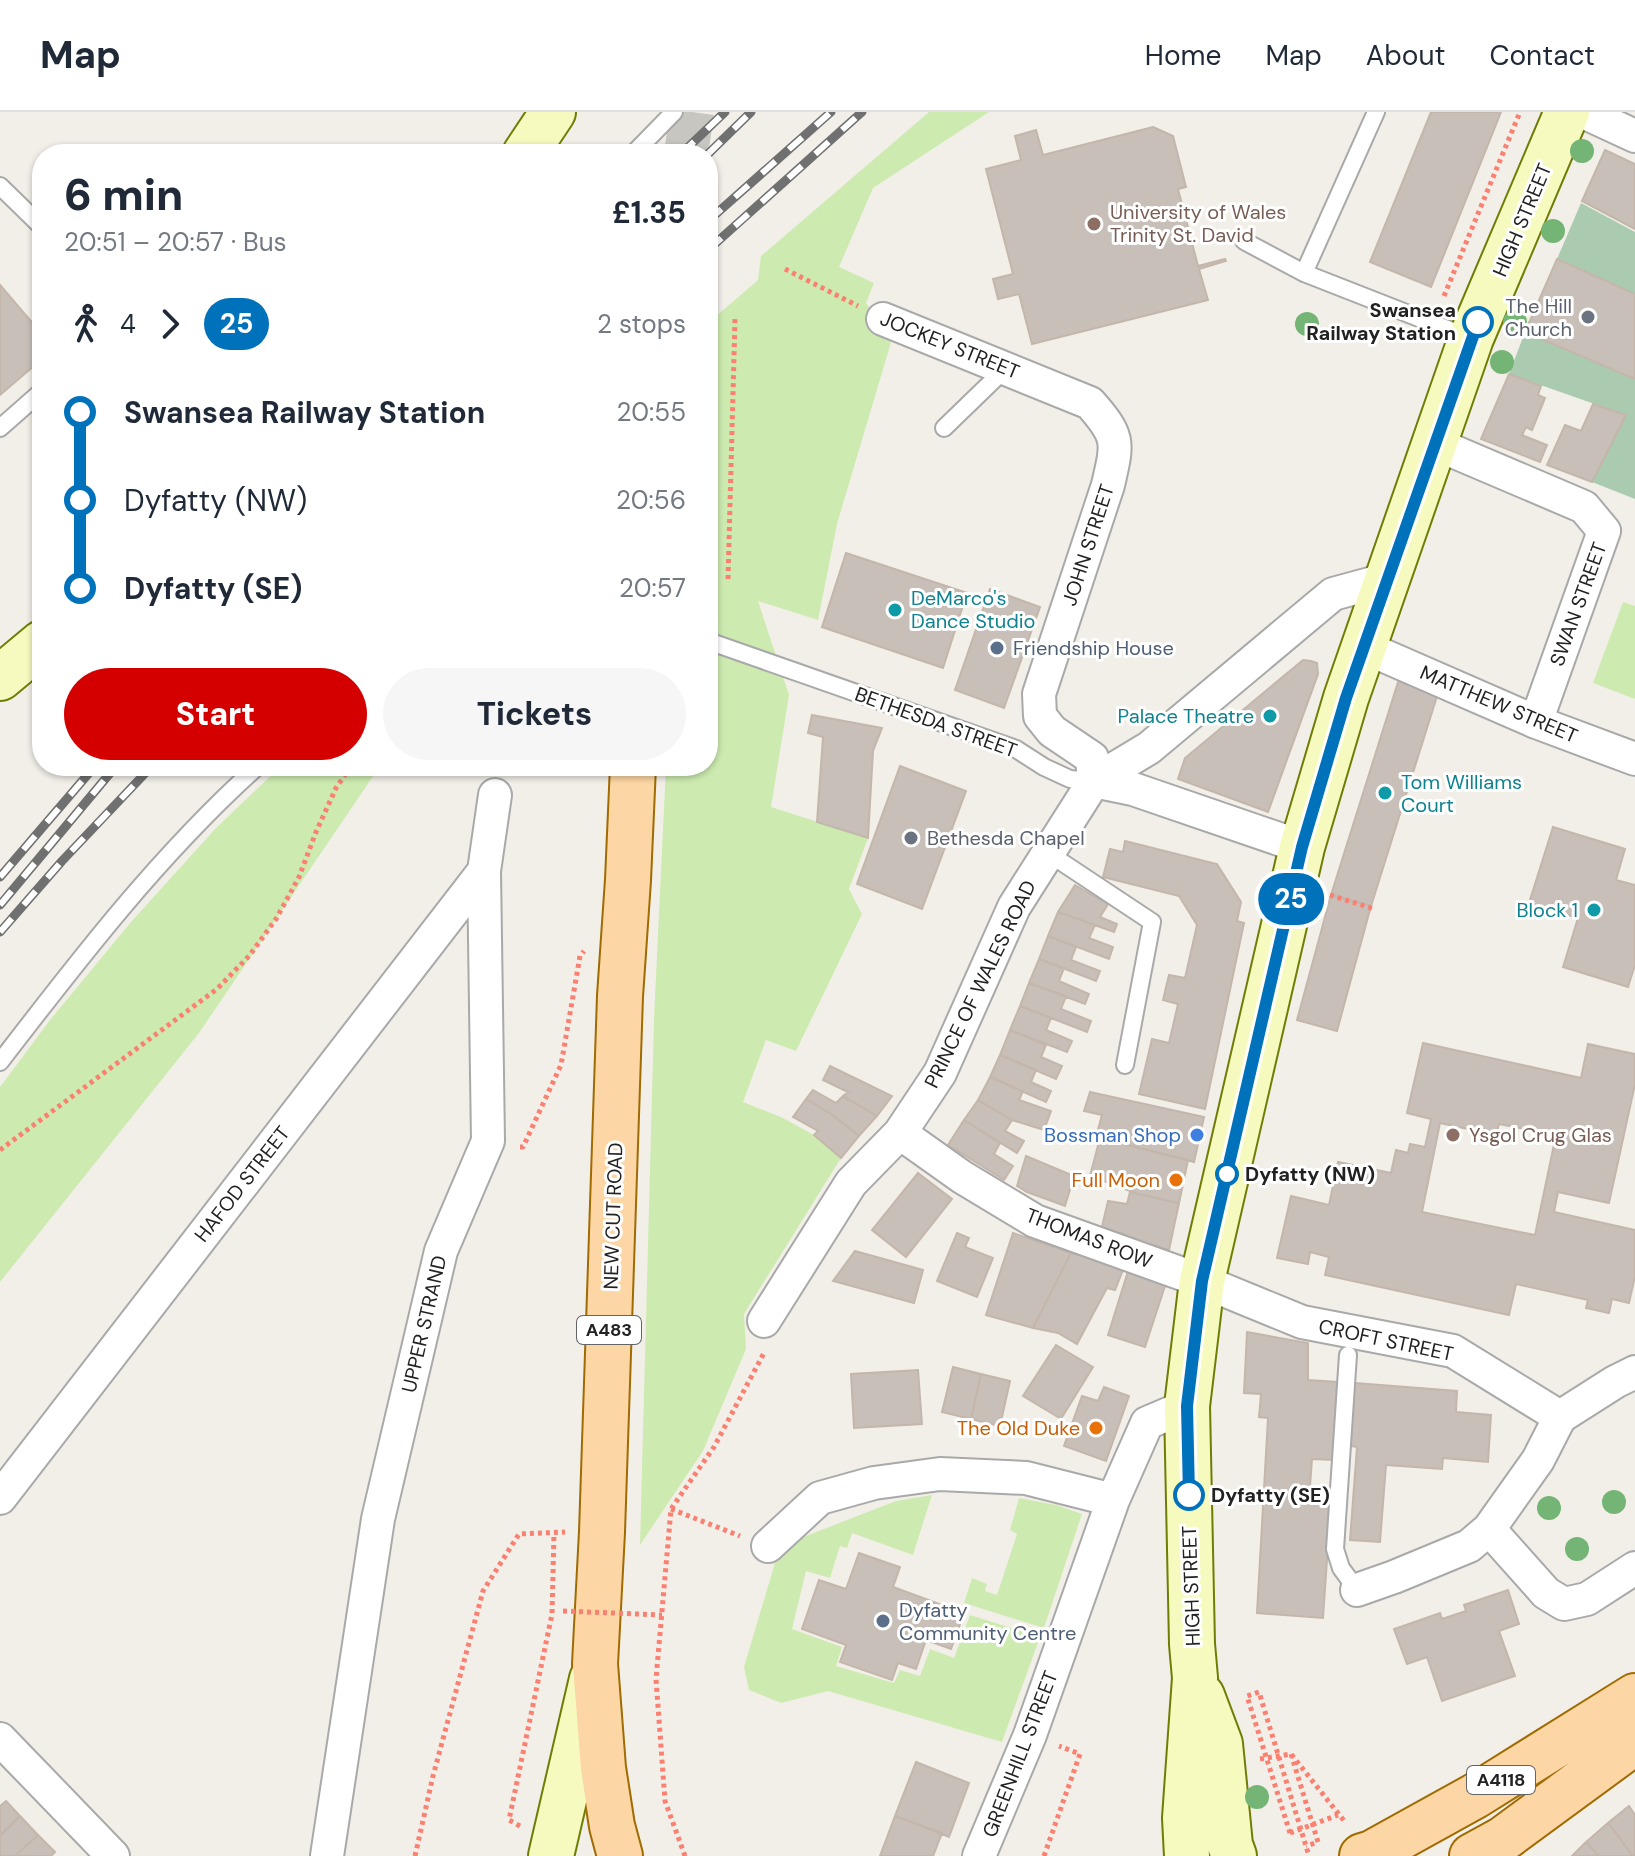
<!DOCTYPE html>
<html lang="en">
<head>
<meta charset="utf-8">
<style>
	:root { --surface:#fff; --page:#f6f6f7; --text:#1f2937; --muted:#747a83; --line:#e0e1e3; --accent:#d40000 }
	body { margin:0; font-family:"DM Sans",sans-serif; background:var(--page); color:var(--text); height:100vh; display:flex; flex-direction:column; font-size:30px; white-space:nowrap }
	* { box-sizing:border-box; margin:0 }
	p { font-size:26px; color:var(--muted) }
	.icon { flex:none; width:44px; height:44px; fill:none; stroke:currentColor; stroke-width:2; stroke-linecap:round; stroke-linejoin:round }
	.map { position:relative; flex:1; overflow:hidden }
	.side { position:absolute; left:32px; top:32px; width:686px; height:632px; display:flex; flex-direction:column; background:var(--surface); border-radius:32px; box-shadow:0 2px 6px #0004 }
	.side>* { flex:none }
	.badge { padding:0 16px; border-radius:26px; font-size:28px; line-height:52px }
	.map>.badge { position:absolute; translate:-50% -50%; box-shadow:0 0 0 4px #fff }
	.legs { display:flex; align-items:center; gap:12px; height:88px; padding:0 32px; font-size:26px }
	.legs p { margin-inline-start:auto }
	.overview { display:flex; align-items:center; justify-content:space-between; height:136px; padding:0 32px }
	h1 { font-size:44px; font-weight:800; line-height:60px }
	.action { display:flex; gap:16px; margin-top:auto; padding:16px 32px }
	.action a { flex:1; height:92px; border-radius:48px; background:var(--accent); color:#fff; font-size:32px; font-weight:800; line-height:92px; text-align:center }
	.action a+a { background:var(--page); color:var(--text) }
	ul { padding:0 32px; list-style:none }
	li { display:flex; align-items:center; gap:28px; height:88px; font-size:30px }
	li i { display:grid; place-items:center; width:12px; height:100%; margin:0 10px; background:currentColor }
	li i::after { content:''; width:20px; height:20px; margin:-10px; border:6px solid; border-radius:50%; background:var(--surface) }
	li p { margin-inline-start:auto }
	li:first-child i { background:linear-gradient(#0000 50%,currentColor 0) }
	li:last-child i { background:linear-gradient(currentColor 50%,#0000 0) }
	header { display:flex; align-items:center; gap:48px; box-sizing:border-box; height:112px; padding:0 40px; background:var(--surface); border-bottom:2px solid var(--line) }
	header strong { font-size:38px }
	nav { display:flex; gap:44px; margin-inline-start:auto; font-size:28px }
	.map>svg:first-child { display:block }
</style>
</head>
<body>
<header>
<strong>Map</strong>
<nav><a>Home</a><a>Map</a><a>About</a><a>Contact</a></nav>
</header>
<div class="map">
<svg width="1635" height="1744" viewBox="0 0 1635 1744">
	<rect width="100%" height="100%" fill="#f2efe9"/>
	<!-- grass -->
	<path fill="#cdebb0" d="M929,0h60l-116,76 -34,79 35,16 -8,20 26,36 -55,185 -19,96 -60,-19 31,94 -18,112 97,31 -19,51 13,25 -66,137 -30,-11 -23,62 40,16 31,17 27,23 -97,156 2,35 -43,102 -63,94 14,-527 12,-252h42v-443l50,-43 3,-24z
		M1623,490l12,4v93l-42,-16z
		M281,654h99l-181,267 -199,249v-195l50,-67 81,-98 85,-94z
		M932,1383l-19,60 -61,-22 -5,15 -7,-2 -10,32 -24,-7 -14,58 50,18 -6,19 58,17 6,-13 20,6 10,-27 24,9 16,-43 70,22 -38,105 -174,-51 -47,12 -32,-13 -5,-23 36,-121 116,-45z
		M1019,1386l37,7 26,9 -38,114 -80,-25 8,-25 15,6 -2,7 12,4 20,-61 -7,-4z"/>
	<!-- cemetery -->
	<path fill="#aacbaf" d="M1581,91l54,29v62l-78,-35z
		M1525,220l110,47v120l-43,-17 34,-67 -117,-41z"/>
	<!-- building -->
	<path fill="#c7bfb8" stroke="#c4b6ab" stroke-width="2" fill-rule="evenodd" d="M1431,0h70l-70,175 -61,-25z
		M1153,15l20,9 13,51 -8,2 20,77 27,-7 1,2 -27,8 9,31 -176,44 -13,-50 -21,5 -5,-20 20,-5 -27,-105 35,-9 -6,-24 21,-6 7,25z
		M1605,38l30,14v65l-53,-28z
		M1557,147l78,35v85l-110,-47z
		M0,173l42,49v25l-42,36z
		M1509,262l32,12 -3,9 7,3 -13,32 -6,-3 -4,8 25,10 -7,17 -59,-23z
		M1593,292l33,11 -34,67 -45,-17 18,-40 16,6z
		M846,441l121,40 -24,75 -121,-41z
		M990,477l50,18 -36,101 -49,-18z
		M1303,548l8,1 6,2 1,11 -50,138 -90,-33 7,-21z
		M1399,567l40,11 -68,216 -40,-11z
		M812,603l70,13 -9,23 -5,87 -51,-16 6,-85 -15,-4z
		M900,654l66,25 -44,118 -65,-25z
		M1553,715l72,22 -9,31 19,5v80l-7,22 -65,-20 15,-49 -49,-15z
		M1125,729l92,23 24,38 -4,19 7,2 -39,186 -66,-15 13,-55 17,4 9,-39 -15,-4 6,-25 16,3 12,-53 -18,-29 -76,-19 7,-28 13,3z
		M1075,773l33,19 -8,13 17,7 -3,8 -56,-20z
		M1331,783l40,11 -34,125 -40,-11z
		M1058,800l37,13 -6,13 24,9 -4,12 -61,-23z
		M1048,824l28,11 -5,13 29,11 -4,10 -57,-22z
		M1039,847l25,9 -5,13 30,13 -4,10 -56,-21z
		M1029,871l37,13 -5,13 30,12 -4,11 -67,-26z
		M1020,894l31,12 -5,12 26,11 -5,11 -57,-22z
		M1010,918l36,15 -5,12 21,9 -6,13 -56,-24z
		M1423,931l158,35 7,-34 47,10v30l-26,119 -51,-11 -4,20 81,18v46l-6,27 -17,-4 -3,14 -23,-5 2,-8 -72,-16 -7,31 -184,-40 4,-18 -19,-5 -2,12 -31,-6 14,-62 38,9 9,-43 53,11 5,-23 12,3 2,-9 15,3 6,-28 -24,-6zM1440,1011l56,12 3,-11 57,11 -21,100 -113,-23z
		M1000,943l36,15 -5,12 20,9 -5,11 -56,-25z
		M830,954l62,30 -15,20 -34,-20 5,-4 -25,-12z
		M990,965l33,14 -4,9 32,11 -7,19 -32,-10 -34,-20z
		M813,978l23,13 7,-7 34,20 -18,20 -28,-22 -25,-15z
		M1090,980l114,25 -10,45 -98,-25 6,-22 -18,-4z
		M806,987l25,15 28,22 -18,22 -27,-23 4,-4 -25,-14z
		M978,988l34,20 -7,11 19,10 -7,12 -53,-33z
		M964,1008l36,23 -6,11 19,12 -9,14 -56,-35z
		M1100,1026l88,22 -9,43 -41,-9 -48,-18z
		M1026,1044l48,20 -9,30 -38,-14 -10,-6z
		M918,1061l34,26 -46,58 -34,-27z
		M1130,1080l49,11 -10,47 -68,-19 7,-30 19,3z
		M957,1121l12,5 -4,9 28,11 -16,39 -40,-16z
		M1013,1121l58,20 -38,75 -47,-13z
		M855,1139l68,19 -9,33 -81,-22z
		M1071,1141l54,12 -10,25 -8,-2 -30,56 -19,-11 -25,-5z
		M1129,1156l38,12 -22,67 -37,-12z
		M1247,1220l61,11v37l30,2 -4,78 -22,-1 -3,41 22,1 -8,117 -66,-5 11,-195 -9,-1 2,-23 -17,-1z
		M1056,1233l37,22 -32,52 -38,-23z
		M953,1255l28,7 -10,45 -29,-7z
		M918,1258l4,54 -68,4 -3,-54z
		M981,1262l29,7 -10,45 -29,-7z
		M1355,1271l102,8 -1,21 35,3 -3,47 -45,-4 -1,11 -56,-4 -6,77 -30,-2 7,-93 -7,-1z
		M1104,1275l25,9 -23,65 -42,-15 18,-50 16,5z
		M859,1441l41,14 -7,20 71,26 -13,36 -25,-9 -10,29 -18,-6 -6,17 -52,-18 6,-17 -44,-16 17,-49 27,9z
		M1508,1478l11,34 -20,7 16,45 -73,25 -15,-44 -20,7 -13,-35 46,-16 2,6 24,-8 -2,-6z
		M916,1650l53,21 -20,54 -54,-21z
		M6,1689l14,15 -20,20v-30z
		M1629,1694l6,9v41h-2l-25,-33z
		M20,1704l18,19 -23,21h-15v-20z
		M895,1704l47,17 -9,23h-53z
		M1608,1711l25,33h-34l-13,-14z
		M38,1723l17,17 -4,4h-36z
		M1586,1730l13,14h-27z"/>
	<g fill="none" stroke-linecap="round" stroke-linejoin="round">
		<!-- primary-tunnel -->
		<path stroke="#c8c6c1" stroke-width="44" stroke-dasharray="44 22" stroke-linecap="butt" d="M686,42l6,-42"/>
		<!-- lane casing -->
		<g stroke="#a9a9a9" stroke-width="20">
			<path id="lane" d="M633,42l41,-42
				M0,74l42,41
				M1244,129l60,32 166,65
				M1304,161l72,-161
				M0,316l42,-37
				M944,316l62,-60
				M708,529l308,108 28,18 26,12 24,2
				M1048,741l104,69 -27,143
				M0,950c80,-104 160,-208 258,-296
				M1348,1243l-13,194 6,19 16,22"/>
		</g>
		<!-- street casing -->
		<g stroke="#a9a9a9" stroke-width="36">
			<path id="street" d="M1583,0l52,24
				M883,207l207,84c30,34 28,39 18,82l-69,209 1,22 12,15 40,27 2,23
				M1436,332l148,63 20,24 -68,191
				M1364,535l172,75 99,37
				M1094,669l39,8 169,58
				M900,1021l62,44 73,44 167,60 100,41 151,29 107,66 55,-35 20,-10
				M764,1209l87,-138 49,-50 40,-60 74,-166 80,-126 55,-33 184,-154 55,-15
				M0,1386l484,-627
				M1489,1417l57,64 18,11 23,-5 48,-31
				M768,1434l52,-48 54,-15 66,-9 86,4 87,22
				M1357,1478l37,-13 75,-31 20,-17 49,-69 22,-43
				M0,1627l113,117
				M327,1744l51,-337 63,-268 47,-110 -4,-270 11,-76
				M979,1744l51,-121 83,-235 34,-77 40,-17"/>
		</g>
		<!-- secondary casing -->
		<g stroke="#707d05" stroke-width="48">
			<path id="secondary" d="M525,42l28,-42
				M0,566l42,-35
				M1202,1584l18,48 10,101 4,11
				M551,1744l41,-177
				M1187,1744l-2,-38 10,-140 -3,-34 -5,-238 15,-125 100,-434 44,-149 125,-360 96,-226"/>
		</g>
		<!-- primary casing -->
		<g stroke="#a06b00" stroke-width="48">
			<path id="primary" d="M620,1744l-8,-30 -9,-58 -8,-104 7,-132 18,-536 8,-116 5,-114
				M1362,1744l10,-3 103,-57 160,-100
				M1472,1744l31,-17 132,-97"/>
		</g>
		<!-- path -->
		<path stroke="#fa8072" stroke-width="5" stroke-dasharray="4 4" stroke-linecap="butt" d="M785,157l73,37
			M1444,184l76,-184
			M728,467l7,-260
			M1330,783l44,14
			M520,1035h3l38,-82 19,-109 4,-5
			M0,1038l217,-161 32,-33 27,-37 23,-42 17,-45 20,-44 15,-22
			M671,1397l69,27
			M1260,1647l31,-5 54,68
			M520,1714l-11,-6 43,-206 2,-81
			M1290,1721l48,-18
			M415,1744l18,-80 50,-185 36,-57 46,-2
			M685,1744l-20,-55 -9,-122 15,-170 43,-62 51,-96
			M1044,1744l36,-102 -21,-8"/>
		<!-- lane -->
		<use href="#lane" stroke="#fff" stroke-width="16"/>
		<!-- street -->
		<use href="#street" stroke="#fff" stroke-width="32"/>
		<!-- secondary -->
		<use href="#secondary" stroke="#f7fabf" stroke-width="44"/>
		<!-- primary -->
		<use href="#primary" stroke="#fcd6a4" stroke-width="44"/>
		<!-- rail casing -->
		<g stroke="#707070" stroke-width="9">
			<path id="rail" d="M681,42l44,-42
				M708,42l43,-42
				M708,109l123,-109
				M708,138l154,-138
				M0,765l95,-111
				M0,793l116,-139
				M0,820l62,-71 90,-95"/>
		</g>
		<!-- rail -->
		<use href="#rail" stroke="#fff" stroke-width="6" stroke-dasharray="18" stroke-linecap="butt"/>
		<!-- path-bridge -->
		<path stroke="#fa8072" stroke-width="5" stroke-dasharray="4 4" stroke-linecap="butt" d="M563,1499l99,4
			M1291,1642l27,88 -12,4
			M1290,1721l-43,-137 12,-4 50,164"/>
	</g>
	<!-- trees -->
	<g fill="#74b475">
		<circle cx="1582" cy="39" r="12"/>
		<circle cx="1553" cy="119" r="12"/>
		<circle cx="1515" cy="210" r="12"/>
		<circle cx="1307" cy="212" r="12"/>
		<circle cx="1502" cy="250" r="12"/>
		<circle cx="1614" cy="1390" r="12"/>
		<circle cx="1549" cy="1396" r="12"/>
		<circle cx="1577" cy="1437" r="12"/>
		<circle cx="1257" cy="1685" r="12"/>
	</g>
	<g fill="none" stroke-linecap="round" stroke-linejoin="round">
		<!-- line-1 casing -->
		<g stroke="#fff" stroke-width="18">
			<path id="line-1" d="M1189,1383l-2,-89 15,-125 100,-434 44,-149 132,-376"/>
		</g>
		<!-- line-1 -->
		<use href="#line-1" stroke="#0072bc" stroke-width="12"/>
	</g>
	<!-- markers -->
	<g fill="#8d6e63" stroke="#fff" stroke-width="3">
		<circle cx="1094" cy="112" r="8"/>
		<circle cx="1453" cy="1023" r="8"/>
	</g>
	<g fill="#6b7280" stroke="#fff" stroke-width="3">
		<circle cx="1588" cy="205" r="8"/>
		<circle cx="911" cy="726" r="8"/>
	</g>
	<g fill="#fff" stroke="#0072bc" stroke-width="4">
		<circle cx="1478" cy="210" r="14"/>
		<circle cx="1227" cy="1062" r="10"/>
		<circle cx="1189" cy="1383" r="14"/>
	</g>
	<g fill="#0f9aa8" stroke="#fff" stroke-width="3">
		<circle cx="895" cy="498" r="8"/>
		<circle cx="1270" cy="604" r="8"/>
		<circle cx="1385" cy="681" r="8"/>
		<circle cx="1594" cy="798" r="8"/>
	</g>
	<g fill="#5c6f8a" stroke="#fff" stroke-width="3">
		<circle cx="997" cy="536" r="8"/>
		<circle cx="883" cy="1509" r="8"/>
	</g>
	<circle fill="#3f7fe0" stroke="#fff" stroke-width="3" cx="1197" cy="1023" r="8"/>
	<g fill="#e8710a" stroke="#fff" stroke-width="3">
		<circle cx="1176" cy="1068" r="8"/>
		<circle cx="1096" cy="1316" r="8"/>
	</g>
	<g text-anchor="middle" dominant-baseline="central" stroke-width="6" stroke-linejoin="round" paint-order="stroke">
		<!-- shield labels -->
		<g fill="#fff" stroke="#646464" stroke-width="2">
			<rect x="577" y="1204" width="64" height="28" rx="6"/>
			<rect x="1467" y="1654" width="68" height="28" rx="6"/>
		</g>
		<g font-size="18" font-weight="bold" fill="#222">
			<text x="609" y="1218">A483</text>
			<text x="1501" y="1668">A4118</text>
		</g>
		<!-- education labels -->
		<g font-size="20" fill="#785e54" stroke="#fff" text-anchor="start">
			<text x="1110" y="100">University of Wales<tspan x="1110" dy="23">Trinity St. David</tspan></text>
			<text x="1469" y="1023">Ysgol Crug Glas</text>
		</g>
		<!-- street labels -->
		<g font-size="20" fill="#222" stroke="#fff">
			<text transform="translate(1522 108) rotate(-67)">HIGH STREET</text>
			<text transform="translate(950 233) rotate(22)">JOCKEY STREET</text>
			<text transform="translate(1088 433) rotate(-72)">JOHN STREET</text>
			<text transform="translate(1578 492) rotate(-70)">SWAN STREET</text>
			<text transform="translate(1499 592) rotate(23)">MATTHEW STREET</text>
			<text transform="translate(936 610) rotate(20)">BETHESDA STREET</text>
			<text transform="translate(980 872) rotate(-64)">PRINCE OF WALES ROAD</text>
			<text transform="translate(242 1072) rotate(-52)">HAFOD STREET</text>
			<text transform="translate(613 1104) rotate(-88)">NEW CUT ROAD</text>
			<text transform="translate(1089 1126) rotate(21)">THOMAS ROW</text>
			<text transform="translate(424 1212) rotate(-77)">UPPER STRAND</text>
			<text transform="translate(1386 1228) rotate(12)">CROFT STREET</text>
			<text transform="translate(1191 1474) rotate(-92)">HIGH STREET</text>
			<text transform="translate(1020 1642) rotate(-69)">GREENHILL STREET</text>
		</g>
		<!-- worship labels -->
		<g font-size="20" fill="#5b616d" stroke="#fff" text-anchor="end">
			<text x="1572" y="194">The Hill<tspan x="1572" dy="23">Church</tspan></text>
			<text x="927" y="726" text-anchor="start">Bethesda Chapel</text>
		</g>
		<!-- stop labels -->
		<g font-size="20" font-weight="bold" fill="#222" stroke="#fff" text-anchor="start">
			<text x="1456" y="198" text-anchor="end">Swansea<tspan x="1456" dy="23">Railway Station</tspan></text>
			<text x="1245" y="1062">Dyfatty (NW)</text>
			<text x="1211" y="1383">Dyfatty (SE)</text>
		</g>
		<!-- culture labels -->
		<g font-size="20" fill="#0d838f" stroke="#fff" text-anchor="start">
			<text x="911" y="486">DeMarco's<tspan x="911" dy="23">Dance Studio</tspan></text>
			<text x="1254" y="604" text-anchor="end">Palace Theatre</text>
			<text x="1401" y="670">Tom Williams<tspan x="1401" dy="23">Court</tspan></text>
			<text x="1578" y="798" text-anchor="end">Block 1</text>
		</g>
		<!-- service labels -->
		<g font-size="20" fill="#4e5e75" stroke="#fff" text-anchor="start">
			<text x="1013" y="536">Friendship House</text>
			<text x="899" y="1498">Dyfatty<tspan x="899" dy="23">Community Centre</tspan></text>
		</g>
		<!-- shop labels -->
		<g font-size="20" fill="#366cbe" stroke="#fff" text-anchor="end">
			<text x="1181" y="1023">Bossman Shop</text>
		</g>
		<!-- food labels -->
		<g font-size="20" fill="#c56008" stroke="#fff" text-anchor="end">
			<text x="1160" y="1068">Full Moon</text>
			<text x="1080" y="1316">The Old Duke</text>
		</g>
	</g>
</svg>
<b class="badge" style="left:1291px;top:787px;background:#0072bc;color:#fff">25</b>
<section class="side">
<div class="overview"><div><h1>6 min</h1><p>20:51 – 20:57 · Bus</p></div><b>£1.35</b></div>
<div class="legs"><svg class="icon" aria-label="walk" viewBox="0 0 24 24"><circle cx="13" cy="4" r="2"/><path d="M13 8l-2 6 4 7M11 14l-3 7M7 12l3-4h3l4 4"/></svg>4<svg class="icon" aria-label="forward" viewBox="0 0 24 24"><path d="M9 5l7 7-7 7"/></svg><b class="badge" style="background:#0072bc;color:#fff">25</b><p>2 stops</p></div>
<ul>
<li><i style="color:#0072bc"></i><b>Swansea Railway Station</b><p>20:55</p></li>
<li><i style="color:#0072bc"></i><span>Dyfatty (NW)</span><p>20:56</p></li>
<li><i style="color:#0072bc"></i><b>Dyfatty (SE)</b><p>20:57</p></li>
</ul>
<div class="action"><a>Start</a><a>Tickets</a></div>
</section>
</div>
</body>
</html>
